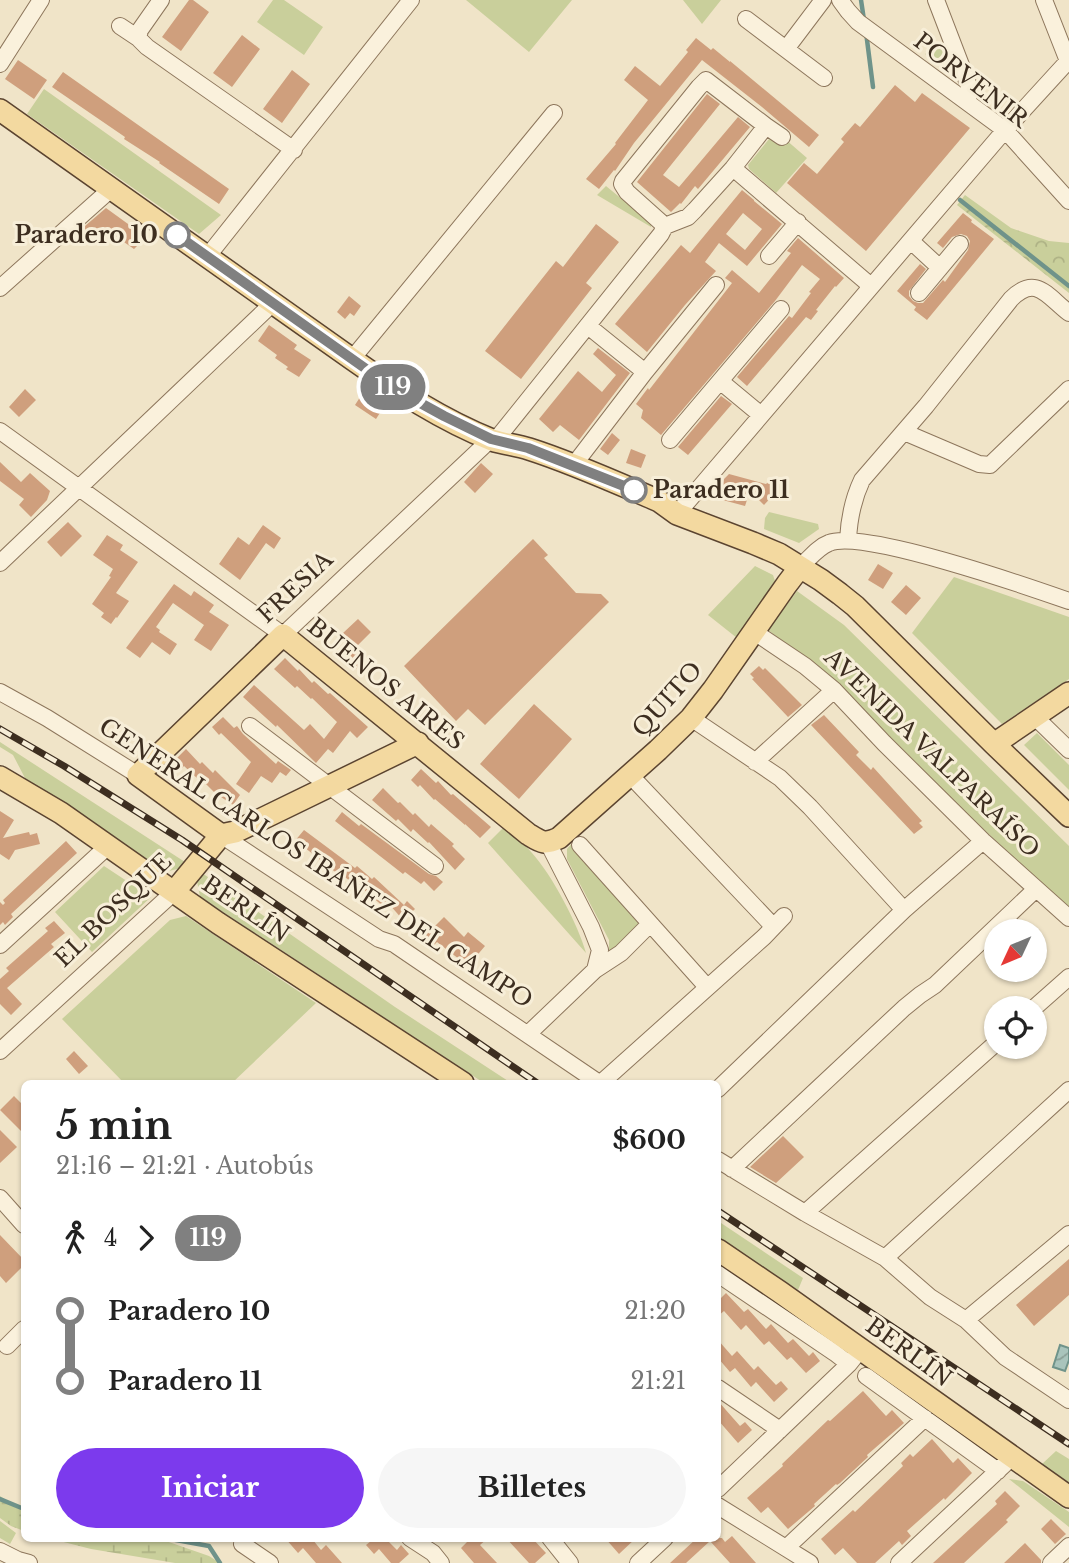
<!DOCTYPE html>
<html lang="es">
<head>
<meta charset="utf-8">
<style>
	:root { --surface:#fff; --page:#f6f6f6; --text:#222; --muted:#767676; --accent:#7c3aed }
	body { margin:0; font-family:"Libre Baskerville",serif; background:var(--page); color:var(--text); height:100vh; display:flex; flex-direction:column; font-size:26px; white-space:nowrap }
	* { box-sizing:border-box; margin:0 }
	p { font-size:23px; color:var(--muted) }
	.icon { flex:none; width:38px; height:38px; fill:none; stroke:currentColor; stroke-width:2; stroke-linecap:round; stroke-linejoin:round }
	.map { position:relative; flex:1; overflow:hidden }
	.sheet { position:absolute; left:21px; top:1080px; width:700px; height:462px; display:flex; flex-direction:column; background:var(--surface); border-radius:10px; box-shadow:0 2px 5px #0004 }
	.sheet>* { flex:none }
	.badge { padding:0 14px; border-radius:23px; font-size:24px; line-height:46px }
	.needle { width:46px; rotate:226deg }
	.tools { position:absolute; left:984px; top:919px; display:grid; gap:14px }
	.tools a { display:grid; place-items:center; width:63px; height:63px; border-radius:50%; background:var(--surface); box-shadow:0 2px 5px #0004; font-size:35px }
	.map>.badge { position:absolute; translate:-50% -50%; box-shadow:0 0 0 4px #fff }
	.legs { display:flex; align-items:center; gap:10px; height:77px; padding:0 35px; font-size:23px }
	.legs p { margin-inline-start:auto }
	.overview { display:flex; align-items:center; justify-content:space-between; height:119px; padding:0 35px }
	h1 { font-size:38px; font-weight:700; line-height:52px }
	.button { display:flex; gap:14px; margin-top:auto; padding:14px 35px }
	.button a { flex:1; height:80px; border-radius:42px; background:var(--accent); color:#fff; font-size:28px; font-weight:700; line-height:80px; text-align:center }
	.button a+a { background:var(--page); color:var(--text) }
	ul { padding:0 35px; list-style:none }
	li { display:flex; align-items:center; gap:24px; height:70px; font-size:26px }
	li i { display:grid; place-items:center; width:10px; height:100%; margin:0 9px; background:currentColor }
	li i::after { content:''; width:18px; height:18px; margin:-9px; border:5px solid; border-radius:50%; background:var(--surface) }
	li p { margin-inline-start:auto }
	li:first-child i { background:linear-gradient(#0000 50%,currentColor 0) }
	li:last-child i { background:linear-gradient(currentColor 50%,#0000 0) }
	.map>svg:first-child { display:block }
</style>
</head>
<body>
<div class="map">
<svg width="1069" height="1563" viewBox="0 0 1069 1563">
	<defs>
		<pattern id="forest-crowns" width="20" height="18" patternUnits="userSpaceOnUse" patternTransform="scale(1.75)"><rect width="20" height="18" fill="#c9cf9b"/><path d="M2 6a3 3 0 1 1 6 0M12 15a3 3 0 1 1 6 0" fill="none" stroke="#aeb285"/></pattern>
		<pattern id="wetland-marsh" width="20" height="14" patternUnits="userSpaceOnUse" patternTransform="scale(1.75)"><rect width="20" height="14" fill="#c9cf9b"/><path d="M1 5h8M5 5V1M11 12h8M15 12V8" fill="none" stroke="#aeb285"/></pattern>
		<pattern id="water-waves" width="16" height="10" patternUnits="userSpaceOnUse" patternTransform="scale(1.75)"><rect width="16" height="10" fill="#a9c4bc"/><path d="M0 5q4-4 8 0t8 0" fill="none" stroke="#8ba098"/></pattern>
	</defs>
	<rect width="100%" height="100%" fill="#f0e4c8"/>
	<!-- green -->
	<path fill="#c9cf9b" d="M273,0h11l39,27 -19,28 -47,-33z
		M466,0h106l-43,52z
		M683,0h38l-19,24z
		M947,39l17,43 -39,-28z
		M44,89l177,126 -22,19 -172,-120z
		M773,134l12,5 22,19 -31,35 -27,-24 -1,-4z
		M606,186l45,37v4l-54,-32z
		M769,512l49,12 1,5 -20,14 -35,-14 1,-11z
		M755,566l18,9 2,6 -38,57 -29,-23z
		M954,577l115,40v62l-67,45 -90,-91z
		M797,591l47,34 225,221v63l-133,-124 -105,-108 -63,-47z
		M1037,733l32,32v25l-45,-45z
		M0,742l185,120 -4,6 -16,4 -139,-92 -13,-25 -13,-8z
		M504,827c9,8 20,16 28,26 20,22 46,71 54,100l-98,-110z
		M573,842l71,79 -35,33v-14l-42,-81v-10z
		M104,866l47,31 -59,55 -37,-40z
		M202,873l193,134 116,76h-27l-284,-186 -3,-16z
		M186,916l130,87 -84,80h-108l-62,-64 108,-99z
		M718,1221l85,57 -5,12 -80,-53z
		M1056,1451l13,8v24l-27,-19z
		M1009,1479l14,2 46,31v15z
		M0,1521l16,12 -6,11 -10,-6z"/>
	<!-- forest -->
	<path fill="url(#forest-crowns)" d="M965,195l46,33 38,13 20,2v50l-112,-88z"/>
	<!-- wetland -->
	<path fill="url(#wetland-marsh)" d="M0,1496l24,16v19l-13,-5 -11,-8z
		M48,1538h94l24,3 43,15 11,7h-45l-84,-14z"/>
	<!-- water -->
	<path fill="url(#water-waves)" stroke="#6f938a" stroke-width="2" d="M1060,1345l9,3v12l-4,11 -12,-4z"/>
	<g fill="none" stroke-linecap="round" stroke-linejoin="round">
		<!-- stream -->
		<path stroke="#6f938a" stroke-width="4.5" d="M861,0l3,20
			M866,32l7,55
			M960,200l109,86
			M0,1499l24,10
			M165,1538l44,8 11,17"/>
	</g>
	<!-- building -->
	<path fill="#cf9f7d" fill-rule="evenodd" d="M189,0h4l16,12 -28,39 -19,-14z
		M242,35l18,14 -28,38 -19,-14z
		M696,38l15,12 2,-2 17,14v-1l89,74 -10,12 -47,-40 -60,-47 -68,83 -19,28 -1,-1 -15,19 -13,-10 30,-35 -1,-1 33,-43 -24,-20 11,-14 25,20 28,-34 -2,-2z
		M18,60l29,20 -13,19 -29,-20z
		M292,70l18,14 -28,39 -19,-14z
		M63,72l166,117 -10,15 -60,-41 1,-1 -36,-23 1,-2 -73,-50z
		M895,85l20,17 7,-9 48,35 -104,123 -79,-68 17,-20 13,11 27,-32 -3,-3 14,-16 5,4z
		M707,94l13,10 -57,71 16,12 59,-70 12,10 -52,62 -3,-3 -14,18 -1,-1 -9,9 -34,-30z
		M742,190l12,10v1l28,23 -35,42 -28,-23 -14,19 11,9 -31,34 -38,47 -32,-28 66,-79 9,8zM743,213l19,16 -17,21 -19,-16z
		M106,208l40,29 -12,12 -26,-18 -8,-1 -14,13 -8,-11z
		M963,213l9,7 -1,2 23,17 -67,81 -13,-10 2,-3 -19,-16 23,-27 6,5 -17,22v5l4,5 5,2h5l20,-23 2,2 23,-32 2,-9 -3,-5 -6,-2 -9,3 -9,11 -6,-5z
		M596,224l23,18 -33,41 6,5 -71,91 -36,-28 71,-90 7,6z
		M798,238l46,40 -8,9 -1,-1 -19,24 2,1 -7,9 -5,-3 -59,69 -10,-9 52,-61 3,2 19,-25 -2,-1 11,-13 -18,-14 -27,36 -114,134 -20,-17 2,-8 -7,-6 12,-16 1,2 83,-107 -7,-5 7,-8 27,23 32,-40 -4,-2z
		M349,296l12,10 -7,10 -4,-3 -5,6 -8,-7z
		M269,325l28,20 -3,4 17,11 -12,17 -13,-8 2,-2 -13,-9 2,-3 -19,-14z
		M598,348l32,25 -51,67 -19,-15 -7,7 -14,-13 39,-48 24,21 14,-17 -23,-21z
		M25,389l11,11 -17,17 -10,-10z
		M364,391l21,14 -9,14 -21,-14z
		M721,396l11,8 -44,51 -10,-8z
		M612,433l8,7 -12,15 -8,-6z
		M631,449l15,6 -5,13 -15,-5z
		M0,462l21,20 9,-9 20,18 -3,9 -16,17 -12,-12 5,-6 -24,-18z
		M481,463l12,11 -18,19 -11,-11z
		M729,474l37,10 3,-3 9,9 -14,15 -14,-14 -5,15 -26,-7 5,-20z
		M68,522l14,14 -21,21 -14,-15z
		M263,525l18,13 -7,11 -8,-6 -26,37 -21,-16 19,-27 11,8z
		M107,535l16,10 -3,5 18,12 -22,31 13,8 -12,17 -1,-1 -5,7 -10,-7 3,-4 -12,-9 19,-27 -2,-1 4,-7 -20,-14z
		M533,539l15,16 -4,3 32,35 25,1 8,8 -124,123 -17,-16 -12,12 -52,-55z
		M878,564l15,9 -10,16 -15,-9z
		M174,584l17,12 3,-5 20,14 -5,7 20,13 -18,26 -17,-11 10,-15 -31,-22 -17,24 4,3 -1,2 18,12 -7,11 -18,-13 -12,16 -14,-10z
		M906,585l15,13 -15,17 -15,-13z
		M358,619l13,13 -15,15 -13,-14z
		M357,648l10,10 -13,13 -10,-9z
		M285,658l13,13 1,-2 13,14 2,-2 14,13 2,-1 38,34 -11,11 -7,-7 -17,22 -5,-4 -12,14 -39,-38 -1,2 -33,-30 11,-12 50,45 6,-6 14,15 13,-17 -25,-24 -1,1 -14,-13 -2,2 -21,-19z
		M759,666l4,4 2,-2 37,37 -14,12 -36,-38 2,-1 -4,-4z
		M534,704l38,35 -53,60 -39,-35z
		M824,715l35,37 -3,3 15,15 2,-3 49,54 -3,2 4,4 -9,7 -103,-109z
		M223,717l11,11 3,-2 6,8 33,30 2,-3 13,9 -5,6 -6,-4 -8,11 -11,-7 -12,17 -13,-9 15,-22 -30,-29 -2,2 -7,-8z
		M186,749l14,15 2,-2 11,11 2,-3 25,25 -7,10 -18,-12 -15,-15 -1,2 -15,-14 -2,2 -7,-8z
		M421,769l15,14 2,-2 13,14 2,-1 38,33 -11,11 -15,-14v1l-30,-26 -1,1 -14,-15 -2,2 -7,-7z
		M383,788l15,15 2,-1 13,13 2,-2 14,14 2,-3 23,20 -2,2 13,13 -10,11 -26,-28 -1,1 -15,-14 -2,3 -13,-13 -2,2 -24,-21z
		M0,811l14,9 -11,18 26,-6 1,3 7,-2 3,11 -25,6 -6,10 -9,-6z
		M342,812l17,14 2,-2 68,50 7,2 7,6 -9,9 -10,-10 -3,3 -16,-12 -2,2 -68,-53z
		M304,830l51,38 2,-2 15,13 2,-2 30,28 3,-4 8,8 -12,11 -14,-16 -4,4 -29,-25 -1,2 -14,-11 -2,1 -35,-28 -2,2 -8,-7z
		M66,841l11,12 -66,61 2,3 -8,8 -2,-3 -3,3v-23l3,3 2,-2 -2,-3z
		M444,917l20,20 4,-5 17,14 -17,20 -31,-24 -3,3 -9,-9z
		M54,921l11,12 -14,11 3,3 -47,41 15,16 -11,11 -11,-11v-25l9,-8 -3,-3 42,-37 -3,-3z
		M74,1051l14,15 -9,8 -13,-15z
		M14,1096l10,10v28l-24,-24z
		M0,1130l17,17 -17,16z
		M783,1136l21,21 -28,26 -26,-16z
		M0,1235l24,25v5l-18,18 -6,-7z
		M1069,1259v36l-35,31 -18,-21z
		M726,1293l18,19 4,-3 18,20 5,-5 17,19 5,-4 16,17 4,-4 7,9 -14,12 -15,-16 -4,3 -18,-19 -5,4 -18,-20 -5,5 -17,-19 -6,5v-15z
		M718,1340l14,16 5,-5 17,19 4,-4 18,19 5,-4 7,8 -14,13 -18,-20 -5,5 -16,-19 -5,4 -12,-14z
		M863,1391l23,25 6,-6 12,13 -37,32 1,2 -28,26 -3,2 -1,-1 -22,20 1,2 -27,23 -20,-22 -7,6 -14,-15 36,-32 -1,-2 46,-44 2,1z
		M718,1401l22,25 5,-4 7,8 -14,13 -20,-23z
		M932,1439l21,24 5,-5 14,15 -27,27 -1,-2 -37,33 4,5 -9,9 -3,-4 -24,22h-18l-14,-15 -8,7 -14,-16 32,-29 2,2 22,-21 26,-25 -2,-3 9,-9 3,3z
		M1005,1491l15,15 -14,14 2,2 -44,41h-31l64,-59 -2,-3z
		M1051,1519l15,15 -11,10 -14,-15z
		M732,1536l24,27h-26l-20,-22 -24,22h-16l27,-25h25l3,4z
		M285,1538h30l-2,2 8,10 5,-5 16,18h-26l-13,-15 -5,5z
		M369,1538h22l-3,3 9,9 4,-5 8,9 -10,9h-8l-12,-14 -5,5 -8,-9 5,-4z
		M471,1538h17l-8,7 17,18h-23l-13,-15z
		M506,1538h26l14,15 -11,10h-6z
		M605,1538h31l-17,16z
		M1025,1543l16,17v3h-37z"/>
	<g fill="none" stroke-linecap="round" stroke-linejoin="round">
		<!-- minor casing -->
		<g stroke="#8d765c" stroke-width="18">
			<path id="minor" d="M161,0l-21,30 -2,8 9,9 147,103
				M840,0l8,11 10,11 147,108 64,71
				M936,0l33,86 -1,16
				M1044,0l24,61
				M746,19l78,59
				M120,26l18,12
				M786,49l37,-49
				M0,64l41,-64
				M733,168l138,118
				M665,226l-38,-34 -5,-8 1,-3 76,-94 7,-7 60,46 16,11
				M665,226l23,-9 7,-7 38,-42 33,-42
				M911,241l29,27
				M769,256l29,-34
				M207,257l204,-257
				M0,288l111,-99
				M919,293l41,-49
				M588,326l57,46
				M352,359l202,-246
				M720,381l41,34
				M0,431l283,204 208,-196
				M904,432l75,32 11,1 79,-76
				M670,440l111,-131
				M495,441l166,-207 4,-8
				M573,466l72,-94 71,-87
				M677,514l328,-384 64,-70
				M848,540c1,-21 5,-41 14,-60l64,-74 85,-107c25,-25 36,-3 58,14
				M0,563l273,-260
				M800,567c9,-8 18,-20 29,-24 34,-14 200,44 240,58
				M753,631l52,35 29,24 50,53 99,98 86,77
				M0,692l47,26 91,57
				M1034,716l35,34
				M691,718l89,60 30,29 94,103
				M250,726l185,140
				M755,762l79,-72
				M630,775l143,151
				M221,835l158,104 15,5 205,139
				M580,845l127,142
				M0,945l108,-99
				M595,970l26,-17 29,-29
				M1034,1008l35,-31
				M528,1034l67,-64 5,-20 -9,-23 -43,-84
				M0,1051l174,-159
				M601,1083l163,-146 20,-21
				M718,1089l186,-179 79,-69
				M718,1160l87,53 80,45 45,39 36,23 39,37 64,43
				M732,1169l172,-161 16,-13 15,-10 101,-96
				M0,1198l24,27
				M805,1213l191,-170
				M885,1258l184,-168
				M718,1274l117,79 14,11
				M966,1320l103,-86
				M7,1346l17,-17
				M866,1376l132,95
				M718,1388l62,42
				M718,1489l131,-125 12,-15
				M718,1506l92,57
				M410,1538l23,15 8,10
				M550,1538l20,25
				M242,1544l28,19
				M786,1548l139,-130
				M0,1551l18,9 11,3
				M638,1563l27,-25
				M899,1563l106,-99
				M1051,1563l18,-17"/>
		</g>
		<!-- major casing -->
		<g stroke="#5b4430" stroke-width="24">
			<path id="major" d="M0,110l352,249c44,31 90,61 140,81 12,4 25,5 37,9 44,14 88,34 130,52l18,13 76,29 26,11 42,26 19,14 15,12 139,138 75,72
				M994,744l75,-51
				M0,777l61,36 157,110 245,160
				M221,835l-83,-60 145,-140 245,199c13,8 16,11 31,4l99,-88 33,-32 22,-28 74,-106 13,-17
				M174,892l47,-57 14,-3 183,-89
				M718,1250l62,42 289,205"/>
		</g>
		<!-- minor -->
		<use href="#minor" stroke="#faf1dc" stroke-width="16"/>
		<!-- major -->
		<use href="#major" stroke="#f3d9a0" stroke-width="21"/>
		<!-- rail casing -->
		<g stroke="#3d2e20" stroke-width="7">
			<path id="rail" d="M0,729l64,37 118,74 355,243
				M718,1211l351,233"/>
		</g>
		<!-- rail -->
		<use href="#rail" stroke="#f7eed8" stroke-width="4.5" stroke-dasharray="13" stroke-linecap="butt"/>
	</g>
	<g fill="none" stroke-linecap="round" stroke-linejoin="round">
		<!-- line-1 casing -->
		<g stroke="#fff" stroke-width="16">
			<path id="line-1" d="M177,235l216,153 51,28 47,23 37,9 106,42"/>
		</g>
		<!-- line-1 -->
		<use href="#line-1" stroke="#808080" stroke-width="10"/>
	</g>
	<!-- markers -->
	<g fill="#fff" stroke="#808080" stroke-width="3.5">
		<circle cx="177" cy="235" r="12"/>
		<circle cx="634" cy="490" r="12"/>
	</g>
	<g text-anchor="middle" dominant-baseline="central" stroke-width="6" stroke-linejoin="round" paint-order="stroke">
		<!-- street labels -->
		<g font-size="23" fill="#3d2e20" stroke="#f7eed8">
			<text transform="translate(971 80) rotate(38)">PORVENIR</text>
			<text transform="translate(295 587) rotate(-43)">FRESIA</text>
			<text transform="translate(386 684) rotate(39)">BUENOS AIRES</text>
			<text transform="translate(667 699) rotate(-48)">QUITO</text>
			<text transform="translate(932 753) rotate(44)">AVENIDA VALPARAÍSO</text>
			<text transform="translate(316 863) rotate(33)">GENERAL CARLOS IBÁÑEZ DEL CAMPO</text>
			<text transform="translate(246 909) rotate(34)">BERLÍN</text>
			<text transform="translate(113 910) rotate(-44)">EL BOSQUE</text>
			<text transform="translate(909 1352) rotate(36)">BERLÍN</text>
		</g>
		<!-- stop labels -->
		<g font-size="23" font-weight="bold" fill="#3d2e20" stroke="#f7eed8" text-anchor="end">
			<text x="158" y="235">Paradero 10</text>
			<text x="653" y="490" text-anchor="start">Paradero 11</text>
		</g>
	</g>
</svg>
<div class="tools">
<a><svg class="needle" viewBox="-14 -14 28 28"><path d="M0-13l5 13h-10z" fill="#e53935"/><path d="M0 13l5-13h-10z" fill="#767676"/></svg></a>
<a><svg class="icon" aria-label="locate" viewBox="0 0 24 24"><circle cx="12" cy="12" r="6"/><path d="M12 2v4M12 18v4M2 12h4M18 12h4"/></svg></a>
</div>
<b class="badge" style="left:393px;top:387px;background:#808080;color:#fff">119</b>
<section class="sheet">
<div class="overview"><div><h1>5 min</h1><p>21:16 – 21:21 · Autobús</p></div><b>$600</b></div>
<div class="legs"><svg class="icon" aria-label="walk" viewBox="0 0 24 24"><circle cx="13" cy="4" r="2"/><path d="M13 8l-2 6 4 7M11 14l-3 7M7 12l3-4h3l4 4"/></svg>4<svg class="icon" aria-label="forward" viewBox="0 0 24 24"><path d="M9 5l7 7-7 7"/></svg><b class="badge" style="background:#808080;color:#fff">119</b></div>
<ul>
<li><i style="color:#808080"></i><b>Paradero 10</b><p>21:20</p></li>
<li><i style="color:#808080"></i><b>Paradero 11</b><p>21:21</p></li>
</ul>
<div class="button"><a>Iniciar</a><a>Billetes</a></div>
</section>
</div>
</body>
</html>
